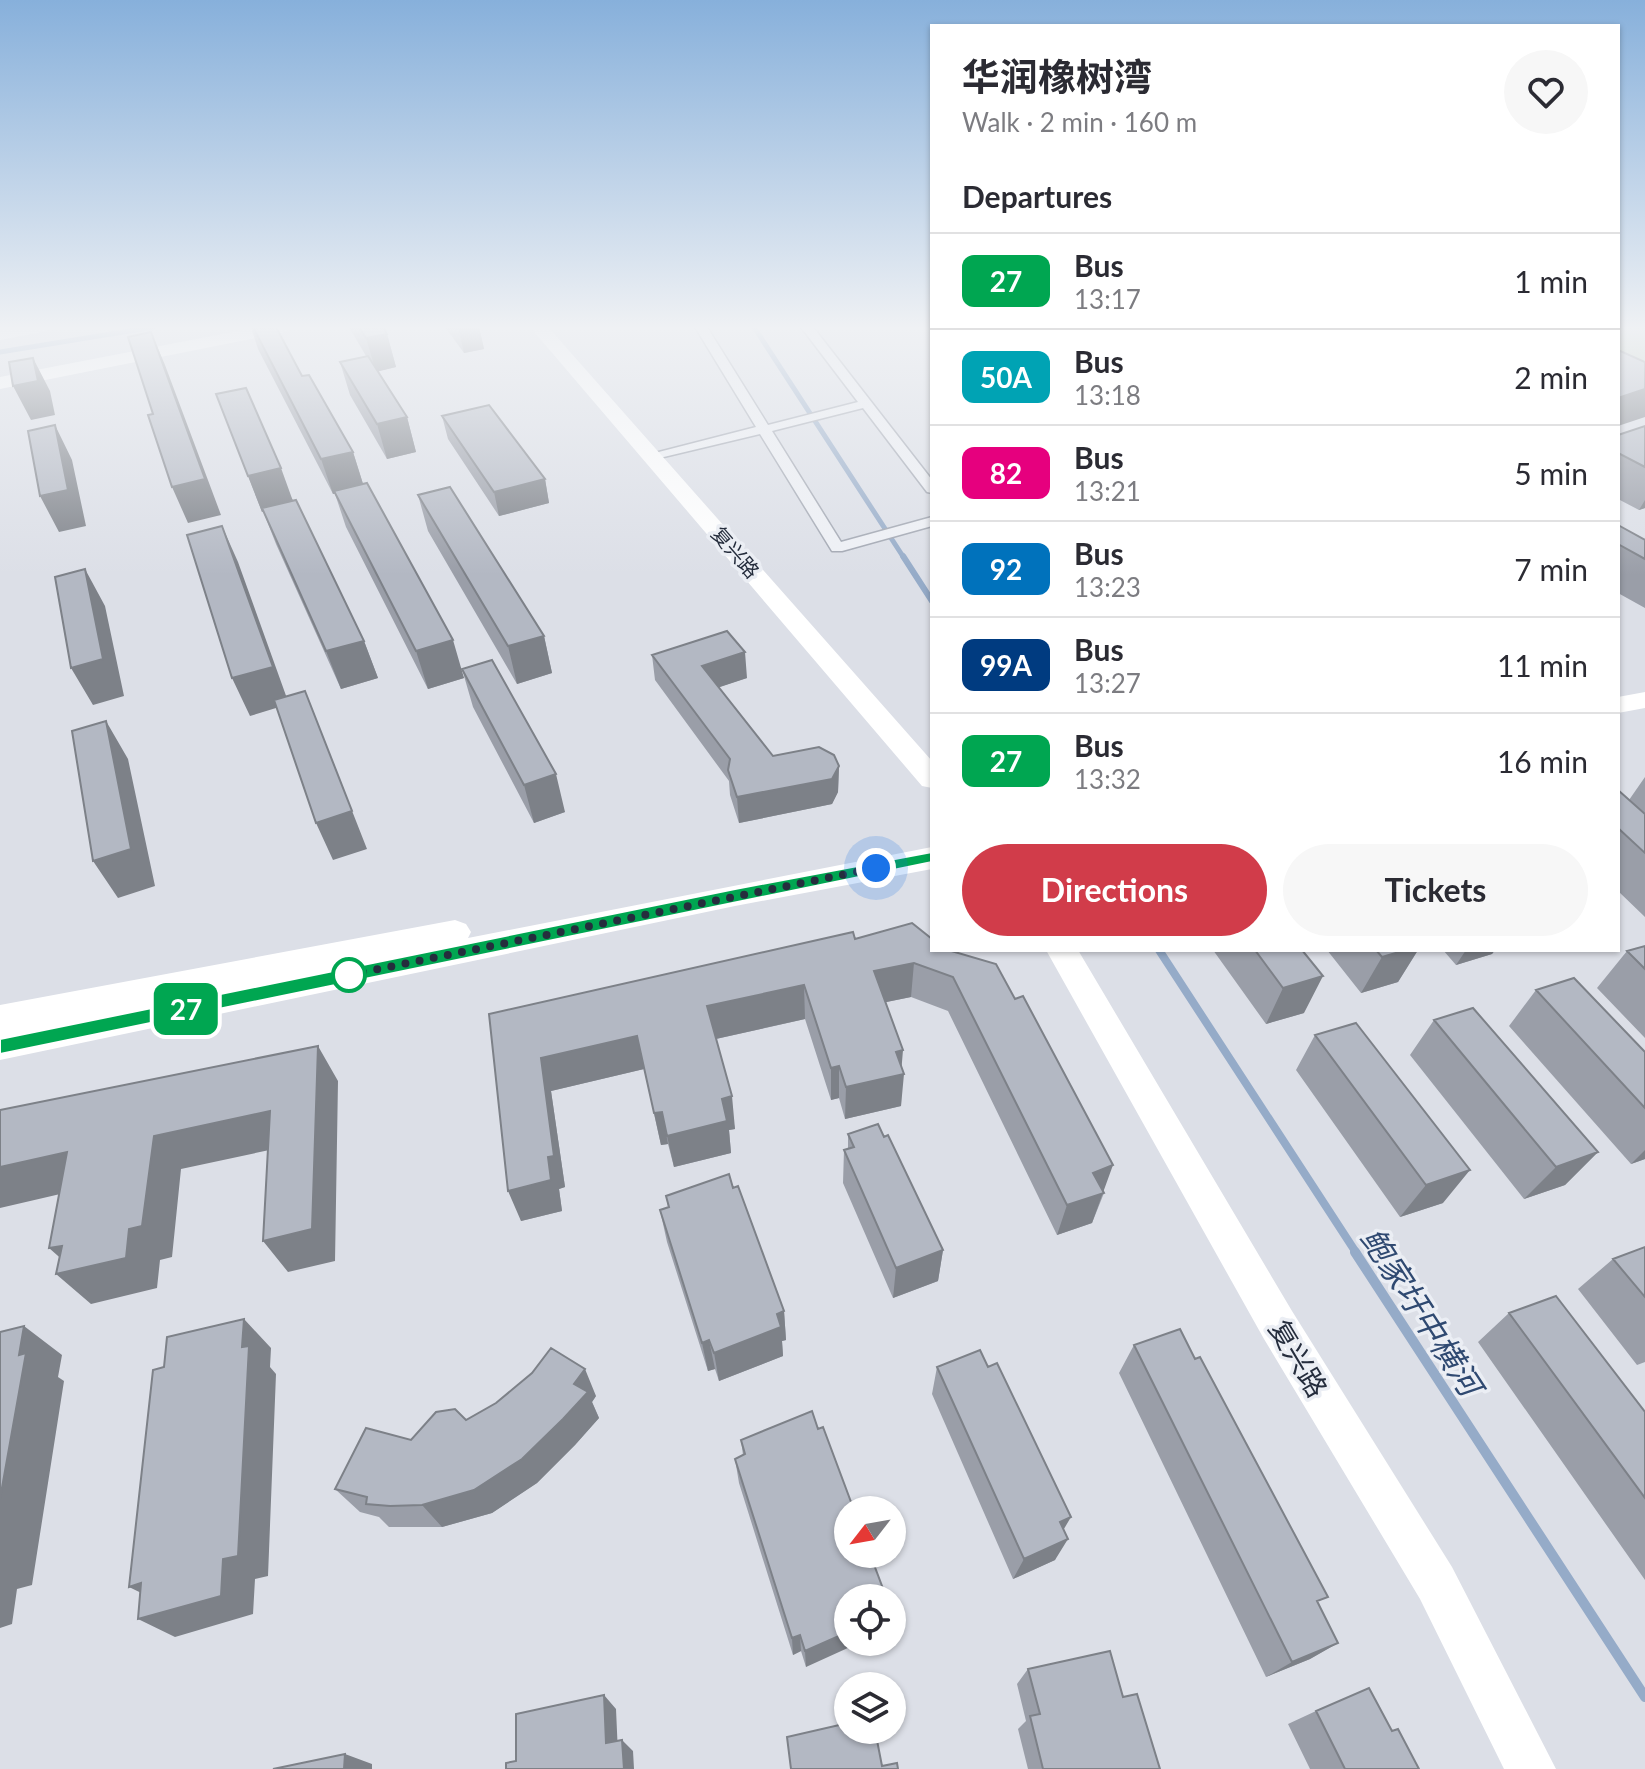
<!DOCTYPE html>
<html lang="en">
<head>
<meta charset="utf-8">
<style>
	:root { --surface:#fff; --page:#f7f7f7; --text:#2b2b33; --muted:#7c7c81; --line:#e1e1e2; --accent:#d13c4a }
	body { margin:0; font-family:Lato,"Noto Sans SC",sans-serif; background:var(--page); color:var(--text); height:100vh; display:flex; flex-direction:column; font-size:30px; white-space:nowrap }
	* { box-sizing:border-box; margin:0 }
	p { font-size:26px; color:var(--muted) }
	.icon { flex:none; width:44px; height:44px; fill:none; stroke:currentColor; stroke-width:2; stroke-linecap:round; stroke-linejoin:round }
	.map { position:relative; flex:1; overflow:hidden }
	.panel { position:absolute; left:930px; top:24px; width:690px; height:928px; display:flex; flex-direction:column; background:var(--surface); border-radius:0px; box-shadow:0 2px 6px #0004 }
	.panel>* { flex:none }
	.badge { padding:0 16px; border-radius:12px; font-size:28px; line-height:52px }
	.needle { width:52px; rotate:239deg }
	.fabs { position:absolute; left:834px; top:1496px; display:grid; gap:16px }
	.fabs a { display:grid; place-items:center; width:72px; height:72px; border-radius:50%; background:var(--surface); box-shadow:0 2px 6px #0004; font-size:40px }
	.you { position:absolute; width:40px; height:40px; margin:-20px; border:6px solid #fff; border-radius:50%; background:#1a73e8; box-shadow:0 0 0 12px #1a73e833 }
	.map>.badge { position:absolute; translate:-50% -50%; box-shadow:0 0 0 4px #fff }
	h2 { padding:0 32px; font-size:30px; line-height:72px }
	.round { display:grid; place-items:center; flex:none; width:84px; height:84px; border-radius:42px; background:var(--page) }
	.headline { display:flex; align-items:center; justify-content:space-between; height:136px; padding:0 32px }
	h1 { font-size:38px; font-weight:700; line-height:60px }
	.action { display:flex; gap:16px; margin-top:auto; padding:16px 32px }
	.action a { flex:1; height:92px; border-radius:48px; background:var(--accent); color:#fff; font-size:32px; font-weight:700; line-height:92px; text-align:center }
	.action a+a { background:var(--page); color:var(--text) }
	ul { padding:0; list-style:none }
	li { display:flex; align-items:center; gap:24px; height:96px; padding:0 32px; border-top:2px solid var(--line) }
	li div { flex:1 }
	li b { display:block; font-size:30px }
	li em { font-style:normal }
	li .badge { min-width:88px; font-weight:700; text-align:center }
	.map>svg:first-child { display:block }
</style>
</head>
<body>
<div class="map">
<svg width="1645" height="1769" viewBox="0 0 1645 1769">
	<rect width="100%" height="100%" fill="#dcdfe7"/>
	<!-- green -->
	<path fill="#c1d1bd" d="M1618,327h27v40l-27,-14z"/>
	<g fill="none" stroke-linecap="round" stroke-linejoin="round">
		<!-- stream-far3 -->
		<path stroke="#95abc8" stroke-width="5" d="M754,327l150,231
			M0,352l154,-25"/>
		<!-- stream-far2 -->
		<path stroke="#95abc8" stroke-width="6" d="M903,556l29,45"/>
		<!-- stream-far1 -->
		<path stroke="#95abc8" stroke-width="8" d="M1159,950l198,304"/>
		<!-- stream -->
		<path stroke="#95abc8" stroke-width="10" d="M1355,1252l290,445"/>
		<!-- street casing -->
		<g stroke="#a1a6b1" stroke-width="3">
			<path id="street" d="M695,327h12l61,98 90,-23 -57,-75h12l119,153v13l-5,-1 -64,-84 -91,23 69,111 91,-25v9l-90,25h-10l-72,-117 -113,27v-6l109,-28z"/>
		</g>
		<!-- street -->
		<use href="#street" fill="#eef0f5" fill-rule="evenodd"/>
		<!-- secondary -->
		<path fill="#fff" fill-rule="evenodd" d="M13,327h36l-2,4 -47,9v-10z
			M258,327h36l-8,5 -286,57v-12z
			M530,327h18l384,434v27l-10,-2z
			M1645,692v16l-27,5v-16z
			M932,847v22l-197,37 -735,154v-55l455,-85 11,4 5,8 -3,6z
			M1046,950h32l214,361 160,256 104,202h-52l-84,-170 -156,-260z"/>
	</g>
	<!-- wall -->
	<path fill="#9a9ea8" d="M251,327h25l26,49 51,76 10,32 101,194 -36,11 -82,-162 -11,-33h-2l-75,-145z
		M349,327h34l4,7 9,33 -18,4 29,46 9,35 -29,7 -37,-64 -10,-33 26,-6z
		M445,327h34l5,22 -20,4z
		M216,394l77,106 71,141 14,37 -37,11 -65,-145 -13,-33 -1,1z
		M442,416l103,63 4,24 -50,13 -51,-77z
		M1645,426v82l-6,2 -21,-11v-64z
		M418,495l126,141 8,37 -35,11 -89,-153z
		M1618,525l27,15v68l-27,-15z
		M652,655l95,23 -28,9 54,69 66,10 -1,26 -6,12 -93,19 -9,-28 -1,-14 -74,-101z
		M462,669l103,143 -31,11 -61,-116z
		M1645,777v140l-27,-26v-101l11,10z
		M855,939l77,11h16l156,243 -12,30 -35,12 -109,-224 -37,-14 -25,5 16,66 -1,38 -56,13 -6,-21 -8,2 -26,-81 -89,20 19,90 -6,1 2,23 -57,14 -6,-23 -7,1 -17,-76 -93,22 14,96 -6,2 3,22 -41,10 -32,-207z
		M1645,946v92l-48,-50 30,-37z
		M1213,950h89l2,63 -38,11z
		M1327,950h91l-20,32 -37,11z
		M1443,950h52l-3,4 -36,11z
		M1536,990l109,62v107l-14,5 -122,-138z
		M1434,1020l164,132 -33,33 -41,14 -114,-144z
		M1315,1035l128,168 -43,14 -104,-147z
		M848,1134l95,116 -5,31 -45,17 -50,-115 1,-33 4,-1z
		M733,1188l51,123 2,29 -4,1 1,15 -64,25 -4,-12 -7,2 -41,-129 -7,-32 8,-3 -2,-11z
		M1645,1247v115l-8,3 -59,-76 35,-30z
		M1509,1313l136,99v168l-167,-238z
		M1134,1345l184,259 20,39 -28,16 -44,18 -147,-304z
		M937,1367h51l75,163 -8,30 -42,19 -81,-185z
		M596,1396l-4,6 7,16 -24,27 -38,38 -45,30 -50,14h-53l-10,-10 -19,-5 -25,-23 76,-49 55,-20z
		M818,1429l67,165 -1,4h-36l-42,69 -5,-16 -8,4 -54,-172 -4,-24 8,-4 -2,-15z
		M1028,1669l95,28 37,72h-132l-10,-40 8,-8 -9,-37z
		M1316,1711l76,20 27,38h-109l-22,-45z"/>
	<!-- shaded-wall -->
	<path fill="#7d8188" d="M458,327h21l5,22 -20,4z
		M151,332l14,33 56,150 -33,8 -16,-36z
		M387,334l9,33 -20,5 -10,-34z
		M33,358l17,33 5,24 -24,5 -18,-34z
		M1645,389v28l-27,9v-28z
		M407,417l9,35 -29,7 -10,-35z
		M55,425l17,35 14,66 -27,6 -19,-36z
		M353,452l11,35 -31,7 -12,-35z
		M281,468l13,36 -32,8 -14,-36z
		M545,479l4,24 -50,13 -5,-24z
		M1645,500v8l-6,2z
		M222,526l16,36 51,142 -39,12 -18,-38z
		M85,569l20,37 19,90 -31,9 -22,-37z
		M544,636l8,37 -35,11 -9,-38z
		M453,640l11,38 -36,11 -12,-38z
		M364,641l14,37 -37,11 -15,-38z
		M745,652l2,26 -42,14 -3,-26z
		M305,691l62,158 -34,11 -17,-37z
		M106,721l22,38 27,127 -37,12 -25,-37z
		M839,766l-1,26 -6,12 -93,19 -2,-26z
		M556,774l9,38 -31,11 -10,-38z
		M1406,950h12l-20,32 -37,11 21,-36z
		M1466,950h29l-3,4 -36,11z
		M914,963l-3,34 -39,8 2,-34z
		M1323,976l-19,37 -38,11 17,-36z
		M804,985l1,34 -94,21 -4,-34z
		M637,1036l7,33 -93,22 14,96 -6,2 3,22 -41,10 -13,-30 33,-133z
		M318,1046l20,35 -3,180 -47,11 -25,-31z
		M903,1050l-2,24h3l-3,32 -56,13 1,-32 50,-35z
		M839,1066v32l-8,2v-32z
		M732,1096l3,33 -6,1 2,23 -57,14 -7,-31 55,-37z
		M270,1111l23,34 -112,24 -9,88 -12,3 -3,28 -66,16 -35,-30 18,-4 -25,-22 80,-19 25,-93z
		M662,1112l6,32 -7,1 -7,-32z
		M1645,1150v9l-14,5z
		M67,1152l32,33 -99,23v-41z
		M1598,1152l-33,33 -41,14 32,-32z
		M1113,1165l-21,58 -35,12 10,-30 26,-32z
		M1470,1170l-27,33 -43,14 26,-32z
		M943,1250l-5,31 -45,17 3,-30z
		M784,1311l2,29 -4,1 1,15 -64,25 -5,-28 63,-39z
		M244,1319l27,29 -1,19 6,7 -8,202 -13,3 -2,35 -78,23 -37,-18 85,-60z
		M24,1326l38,29 -4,22 6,4 -32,204 -15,4 -5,35 -12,4v-129l19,-144z
		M709,1340l6,29 -7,2 -6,-28z
		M585,1369l11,27 -4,6 7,16 -24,27 -38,38 -45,30 -50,14 -20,-22 152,-121z
		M1071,1517l-13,22 2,-17z
		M1068,1539l-13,21 -42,19 11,-20z
		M141,1583l25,22 -37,-18z
		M848,1632v10h13l-55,25 -1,-16z
		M800,1635l1,16 -8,4 -1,-17z
		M1338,1643l-28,16 -44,18 26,-15z
		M604,1695l12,14 2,45 -12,-11z
		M622,1740l11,11 1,18h-10z
		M345,1754l27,10v5h-28z"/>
	<!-- building -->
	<path fill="#b3b8c3" stroke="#7d8188" stroke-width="2" d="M253,327h23l26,49 7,-1 44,77 -32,7z
		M359,327h24l4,7 -21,4z
		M151,332l54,147 -33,8 -24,-72 5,-1 -25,-77z
		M1618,350l27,12v27l-27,9z
		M368,356l39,61 -30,7 -37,-62z
		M33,358l5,23 -25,5 -4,-24z
		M246,388l35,80 -33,8 -32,-82z
		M489,405l56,74 -51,13 -52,-76z
		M55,425l13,65 -28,6 -12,-65z
		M1645,426v41l-27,-14v-18z
		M367,483l86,157 -37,11 -82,-160z
		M450,487l94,149 -36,10 -90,-151z
		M296,500l68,141 -38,10 -64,-143z
		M1618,525l27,15v19l-27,-15z
		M222,526l51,141 -41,11 -45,-143z
		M85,569l18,90 -32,9 -16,-91z
		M727,631l18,21 -43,14 71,90 46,-9 15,8 5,11 -7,13 -95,18 -9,-27 2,-11 -78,-104z
		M492,660l64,114 -32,11 -62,-116z
		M305,691l47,120 -36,12 -42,-123z
		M106,721l25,128 -38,12 -21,-130z
		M1618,790l27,24v39l-27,-25z
		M912,923l20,16v11h16l48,14 19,35 8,-3 90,169 -20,8 11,20 -37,12 -114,-228 -39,-14 -40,8 29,79 -7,2 8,22 -58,13 -7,-21 -8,2 -27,-83 -97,21 25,90 -10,3 5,22 -60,15 -5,-24 -8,1 -17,-77 -96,22 13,98 -6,1 3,23 -43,11 -19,-177 364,-82 2,7z
		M1645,946v23l-18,-18z
		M1255,950h47l21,26 -40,12z
		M1376,950h30l-24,7z
		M1574,978l71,74v56l-109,-118z
		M1473,1008l125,144 -42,15 -122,-147z
		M1356,1023l114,147 -44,15 -111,-150z
		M318,1046l-6,183 -49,12 7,-130 -116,25 -12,90 -13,3 -3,29 -70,16 6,-28 -13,2 18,-96 -67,15v-57z
		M878,1124l6,13 4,-2 55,115 -47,18 -52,-118 10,-3 -6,-13z
		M729,1174l4,14 5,-2 46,125 -7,3 4,13 -67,26 -5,-13 -7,3 -42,-133 9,-3 -3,-11z
		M1645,1247v50l-32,-38z
		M1556,1296l89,116v86l-136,-185z
		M244,1319l-2,28 7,-1 -11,210 -15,3 -2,37 -83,23 3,-36 -12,4 24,-217 11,-3 3,-30z
		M24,1326l-5,29 7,-2 -26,146v-167z
		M1180,1329l15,30 5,-2 128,240 -11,4 21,42 -46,19 -158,-317z
		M551,1348l34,21 -11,15 14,8 -25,27 -41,40 -48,31 -52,15 -32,1 -24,-2 1,-7 -32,-8 31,-61 45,12 25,-28 19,-3 11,11 30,-17 36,-30z
		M980,1350l8,17 9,-4 74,154 -11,5 8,17 -44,20 -87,-192z
		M812,1411l6,18 5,-2 31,83h-6v44h22l15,40 -9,4h-28v34l-43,19 -5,-16 -8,3 -57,-179 10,-5 -4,-14z
		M1110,1651l13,46 14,-3 23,75h-117l-13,-53 10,-2 -12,-45z
		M1369,1688l23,43 6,-2 21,40h-74l-29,-58z
		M604,1695l2,48 16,-3 2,29h-118v-6l10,-2v-47z
		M848,1723v7h27l7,36 15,-3 1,6h-107l-4,-32z
		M345,1754l-1,15h-71z"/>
	<!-- sky -->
	<linearGradient id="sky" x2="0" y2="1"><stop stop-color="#87b0db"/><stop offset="0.57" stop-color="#eff1f4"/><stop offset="1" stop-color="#eff1f4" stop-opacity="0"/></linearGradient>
	<rect width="1645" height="575" fill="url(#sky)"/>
	<!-- line -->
	<path fill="#00a651" stroke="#fff" stroke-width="2" d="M932,852l8,6 -3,3 -937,193v-15l735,-150z"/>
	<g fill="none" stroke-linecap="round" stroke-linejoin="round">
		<!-- walk -->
		<path stroke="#252d3d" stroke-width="8" stroke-dasharray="0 14.4" d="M349,975l527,-107"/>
	</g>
	<!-- markers -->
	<circle fill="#fff" stroke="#00a651" stroke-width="4" cx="349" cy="975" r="16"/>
	<g text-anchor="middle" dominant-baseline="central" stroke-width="7" stroke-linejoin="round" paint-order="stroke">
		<!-- far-street labels -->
		<g font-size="20" fill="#252d3d" stroke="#ebeef4">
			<text transform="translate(736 552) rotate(49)">复兴路</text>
		</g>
		<!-- near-street labels -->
		<g font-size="28" fill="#252d3d" stroke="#ebeef4">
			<text transform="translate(1299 1358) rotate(59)">复兴路</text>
		</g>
		<!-- near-water labels -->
		<g font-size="32" font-style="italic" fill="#2f4971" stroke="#ebeef4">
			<text transform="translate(1422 1311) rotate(57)">鲍家圩中横河</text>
		</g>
	</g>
</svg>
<div class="fabs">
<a><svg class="needle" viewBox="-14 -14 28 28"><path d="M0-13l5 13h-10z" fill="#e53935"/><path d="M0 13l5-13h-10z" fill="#7c7c81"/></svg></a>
<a><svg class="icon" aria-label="locate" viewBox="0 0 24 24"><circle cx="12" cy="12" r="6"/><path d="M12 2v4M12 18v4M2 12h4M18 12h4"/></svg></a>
<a><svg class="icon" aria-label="layers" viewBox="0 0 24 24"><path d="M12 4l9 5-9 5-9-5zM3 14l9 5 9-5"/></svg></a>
</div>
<div class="you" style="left:876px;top:868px"></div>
<b class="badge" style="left:186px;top:1009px;background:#00a651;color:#fff">27</b>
<section class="panel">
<div class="headline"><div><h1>华润橡树湾</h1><p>Walk · 2 min · 160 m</p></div><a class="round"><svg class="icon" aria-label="heart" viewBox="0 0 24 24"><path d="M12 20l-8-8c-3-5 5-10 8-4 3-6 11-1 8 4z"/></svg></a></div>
<h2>Departures</h2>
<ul>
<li><span class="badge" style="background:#00a651;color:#fff">27</span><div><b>Bus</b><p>13:17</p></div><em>1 min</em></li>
<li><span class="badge" style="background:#00a3b4;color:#fff">50A</span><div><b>Bus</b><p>13:18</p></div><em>2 min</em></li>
<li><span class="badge" style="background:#e6007e;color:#fff">82</span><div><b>Bus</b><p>13:21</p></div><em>5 min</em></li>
<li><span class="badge" style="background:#0072bc;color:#fff">92</span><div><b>Bus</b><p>13:23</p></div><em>7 min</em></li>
<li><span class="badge" style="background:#003b80;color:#fff">99A</span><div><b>Bus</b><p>13:27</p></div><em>11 min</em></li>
<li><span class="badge" style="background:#00a651;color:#fff">27</span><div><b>Bus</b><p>13:32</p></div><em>16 min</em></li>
</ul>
<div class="action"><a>Directions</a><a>Tickets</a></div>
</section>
</div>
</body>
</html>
